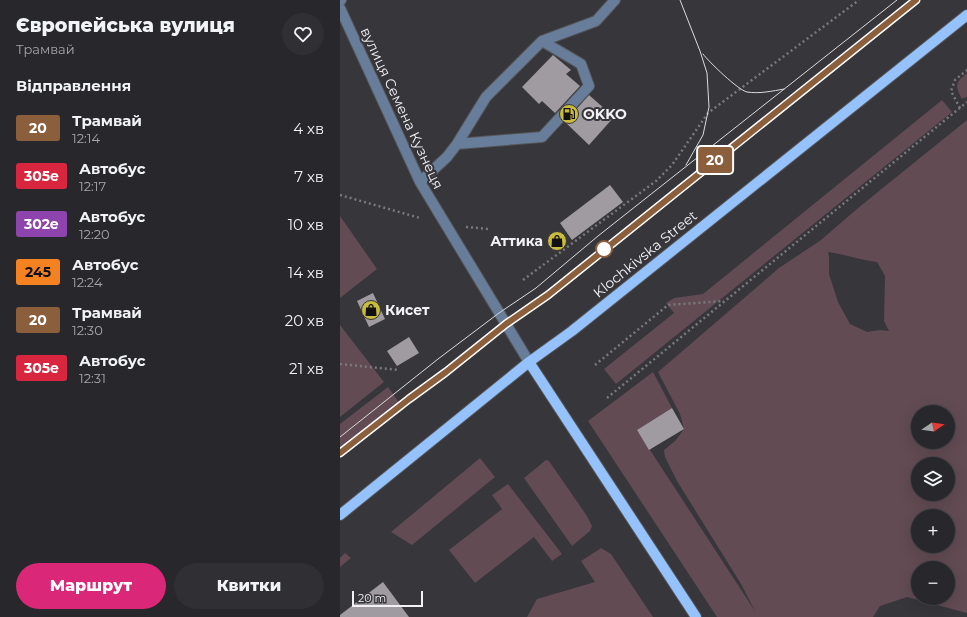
<!DOCTYPE html>
<html lang="uk">
<head>
<meta charset="utf-8">
<style>
	:root { --surface:#28282c; --page:#303034; --text:#f1f3f6; --muted:#a5a6a9; --line:#444448; --accent:#db2777 }
	body { margin:0; font-family:Montserrat,sans-serif; background:var(--page); color:var(--text); height:100vh; display:flex; flex-direction:column; font-size:15px; white-space:nowrap }
	* { box-sizing:border-box; margin:0 }
	p { font-size:13px; color:var(--muted) }
	.icon { flex:none; width:22px; height:22px; fill:none; stroke:currentColor; stroke-width:2; stroke-linecap:round; stroke-linejoin:round }
	.map { position:relative; flex:1; overflow:hidden }
	.details { display:flex; flex-direction:column; background:var(--surface); width:340px }
	.details>* { flex:none }
	.badge { padding:0 8px; border-radius:3px; font-size:14px; line-height:26px }
	.needle { width:26px; rotate:77deg }
	.controls { position:absolute; left:571px; top:405px; display:grid; gap:8px }
	.controls a { display:grid; place-items:center; width:44px; height:44px; border-radius:50%; background:var(--surface); box-shadow:0 4px 16px #0002,0 0 0 1px var(--line); font-size:20px }
	.scale { position:absolute; left:12px; bottom:10px; width:71px; box-sizing:border-box; padding-left:4px; border:2px solid #f2f2f5; border-top:0; font-size:11px; line-height:14px; white-space:nowrap; color:#f2f2f5; -webkit-text-stroke:3px #36363b; paint-order:stroke }
	.map>.badge { position:absolute; translate:-50% -50%; box-shadow:0 0 0 2px #fff }
	h2 { padding:0 16px; font-size:15px; line-height:36px }
	.round { display:grid; place-items:center; flex:none; width:42px; height:42px; border-radius:21px; background:var(--page) }
	.head { display:flex; align-items:center; justify-content:space-between; height:68px; padding:0 16px }
	h1 { font-size:19px; font-weight:800; line-height:30px }
	.cta { display:flex; gap:8px; margin-top:auto; padding:8px 16px }
	.cta a { flex:1; height:46px; border-radius:24px; background:var(--accent); color:#fff; font-size:16px; font-weight:800; line-height:46px; text-align:center }
	.cta a+a { background:var(--page); color:var(--text) }
	ul { padding:0; list-style:none }
	li { display:flex; align-items:center; gap:12px; height:48px; padding:0 16px }
	li div { flex:1 }
	li b { display:block; font-size:15px }
	li em { font-style:normal }
	li .badge { min-width:44px; font-weight:700; text-align:center }
	main { display:flex; flex:1; min-height:0 }
	.map>svg:first-child { display:block }
</style>
</head>
<body>
<main>
<section class="details">
<div class="head"><div><h1>Європейська вулиця</h1><p>Трамвай</p></div><a class="round"><svg class="icon" aria-label="heart" viewBox="0 0 24 24"><path d="M12 20l-8-8c-3-5 5-10 8-4 3-6 11-1 8 4z"/></svg></a></div>
<h2>Відправлення</h2>
<ul>
<li><span class="badge" style="background:#8b5e3c;color:#fff">20</span><div><b>Трамвай</b><p>12:14</p></div><em>4 хв</em></li>
<li><span class="badge" style="background:#d7263d;color:#fff">305e</span><div><b>Автобус</b><p>12:17</p></div><em>7 хв</em></li>
<li><span class="badge" style="background:#8e44ad;color:#fff">302е</span><div><b>Автобус</b><p>12:20</p></div><em>10 хв</em></li>
<li><span class="badge" style="background:#f58220;color:#111">245</span><div><b>Автобус</b><p>12:24</p></div><em>14 хв</em></li>
<li><span class="badge" style="background:#8b5e3c;color:#fff">20</span><div><b>Трамвай</b><p>12:30</p></div><em>20 хв</em></li>
<li><span class="badge" style="background:#d7263d;color:#fff">305e</span><div><b>Автобус</b><p>12:31</p></div><em>21 хв</em></li>
</ul>
<div class="cta"><a>Маршрут</a><a>Квитки</a></div>
</section>
<div class="map">
<svg width="627" height="617" viewBox="0 0 627 617">
	<rect width="100%" height="100%" fill="#36363b"/>
	<!-- green -->
	<path fill="#624b52" fill-rule="evenodd" d="M627,73v24l-5,2c-8,-14 -6,-17 5,-26z
		M602,100l10,12 -336,272 -12,-15 70,-56 -8,-10 8,-5 29,-4z
		M627,120v493l-60,-16 -27,9 -7,11h-156l-129,-196 65,-49 19,36 -35,22 118,181 -14,-27 -64,-103 -12,-24 -1,-7 11,-9 9,-12 -4,-15 -22,-42 121,-104 42,-28 37,-32zM488,252c16,2 32,8 49,10l8,14 -1,45 5,10 -9,-1 -13,2 -17,-8 -12,-22 -9,-28v-17zM578,412h30v30h-30zM578,464h30v30h-30zM578,516h30v30h-30zM578,568h30v30h-30z
		M0,216l37,53 -37,29z
		M0,325l44,57 -44,35z
		M48,387l16,22 -64,47v-32z
		M140,458l15,19 -83,68 -21,-13z
		M206,460l3,1 38,55 5,10 -2,5 -18,15 -48,-68z
		M168,484l54,70 -10,7 -18,-24 -59,46 -26,-33 53,-41 -10,-14z
		M261,548l10,6 42,63h-126l10,-18 58,-17 -14,-21z
		M5,553l6,5 -11,9v-9z"/>
	<!-- building -->
	<path fill="#a09ba0" d="M213,55l18,15 -5,4 14,12 -25,27 -13,-12 -3,3 -17,-17z
		M249,95l25,22 -25,28 -24,-23z
		M270,185l13,17 -51,38 -12,-17z
		M33,293l12,26 -16,8 -12,-26z
		M69,337l10,16 -22,13 -10,-15z
		M332,408l12,21 -35,21 -12,-20z
		M43,582l26,35h-69v-2z"/>
	<g fill="none" stroke-linecap="round" stroke-linejoin="round">
		<!-- minor casing -->
		<g stroke="#545459" stroke-width="12">
			<path id="minor" d="M0,0h1
				M0,8l80,174 109,180
				M117,144l85,-7 47,-51 -8,-22 -39,-23
				M80,182l27,-25 10,-13 29,-47 56,-56 54,-20 19,-21"/>
		</g>
		<!-- major casing -->
		<g stroke="#545459" stroke-width="12">
			<path id="major" d="M189,362l167,255
				M0,515l189,-153 43,-31 395,-316"/>
		</g>
		<!-- path -->
		<path stroke="#79797e" stroke-width="2.5" stroke-dasharray="2 3" stroke-linecap="butt" d="M620,108l-9,-17 4,-11 12,-10
			M0,195l80,23
			M126,227l23,2
			M183,280l133,-99 16,-16 36,-52 151,-113
			M0,364l59,6
			M255,365l73,-60 56,-4
			M267,398l360,-296"/>
		<!-- minor -->
		<use href="#minor" stroke="#677d99" stroke-width="10"/>
		<!-- major -->
		<use href="#major" stroke="#95c2fb" stroke-width="10"/>
		<!-- tram -->
		<path stroke="#dbdbdf" stroke-width="1" d="M340,0l20,51 7,22 2,34 -6,28 -17,30
			M363,54c6,8 35,36 44,38 12,2 26,-1 37,-3
			M0,437l98,-78 61,-46 37,-25 62,-52 299,-236
			M0,453l166,-129 42,-29 368,-295"/>
	</g>
	<g fill="none" stroke-linecap="round" stroke-linejoin="round">
		<!-- line casing -->
		<g stroke="#fff" stroke-width="9">
			<path id="line" d="M0,453l69,-54 37,-27 60,-48 42,-29 368,-295"/>
		</g>
		<!-- line -->
		<use href="#line" stroke="#8b5e3c" stroke-width="6"/>
	</g>
	<!-- icons -->
	<defs>
		<g id="fuel-disc" transform="scale(1)"><circle r="9.5" fill="#c9bb3b" stroke="#36363b"/><path d="M-5.5-6h7V0h2V4h1.3V-2.5L3-4.5l.8-.8L6-3V5H2.5V1h-1V6h-7ZM-4.2-4.7v3.2H.2V-4.7Z" fill="#111"/></g>
		<g id="shop-disc" transform="scale(1)"><circle r="9.5" fill="#c9bb3b" stroke="#36363b"/><path d="M-5-2.5h2.3a2.7 3.5 0 0 1 5.4 0H5L5.5 6h-11ZM-1.5-2.5h3a1.5 2.3 0 0 0-3 0Z" fill="#111"/></g>
	</defs>
	<g fill-rule="evenodd">
		<use href="#fuel-disc" x="229" y="114"/>
		<use href="#shop-disc" x="217" y="241"/>
		<use href="#shop-disc" x="31" y="310"/>
	</g>
	<!-- markers -->
	<circle fill="#fff" stroke="#8b5e3c" stroke-width="2" cx="264" cy="249" r="8"/>
	<g text-anchor="middle" dominant-baseline="central" stroke-width="4" stroke-linejoin="round" paint-order="stroke">
		<!-- street labels -->
		<g font-size="14" fill="#f2f2f5" stroke="#36363b">
			<text transform="translate(62 108) rotate(65)">вулиця Семена Кузнеця</text>
			<text transform="translate(305 254) rotate(-39)">Klochkivska Street</text>
		</g>
		<!-- poi labels -->
		<g font-size="14" font-weight="bold" fill="#f2f2f5" stroke="#36363b" text-anchor="start">
			<text x="243" y="114">OKKO</text>
			<text x="203" y="241" text-anchor="end">Аттика</text>
			<text x="45" y="310">Кисет</text>
		</g>
	</g>
</svg>
<div class="controls">
<a><svg class="needle" viewBox="-14 -14 28 28"><path d="M0-13l5 13h-10z" fill="#e53935"/><path d="M0 13l5-13h-10z" fill="#a5a6a9"/></svg></a>
<a><svg class="icon" aria-label="layers" viewBox="0 0 24 24"><path d="M12 4l9 5-9 5-9-5zM3 14l9 5 9-5"/></svg></a>
<a>+</a>
<a>−</a>
</div>
<div class="scale">20 m</div>
<b class="badge" style="left:375px;top:160px;background:#8b5e3c;color:#fff">20</b>
</div>
</main>
</body>
</html>
